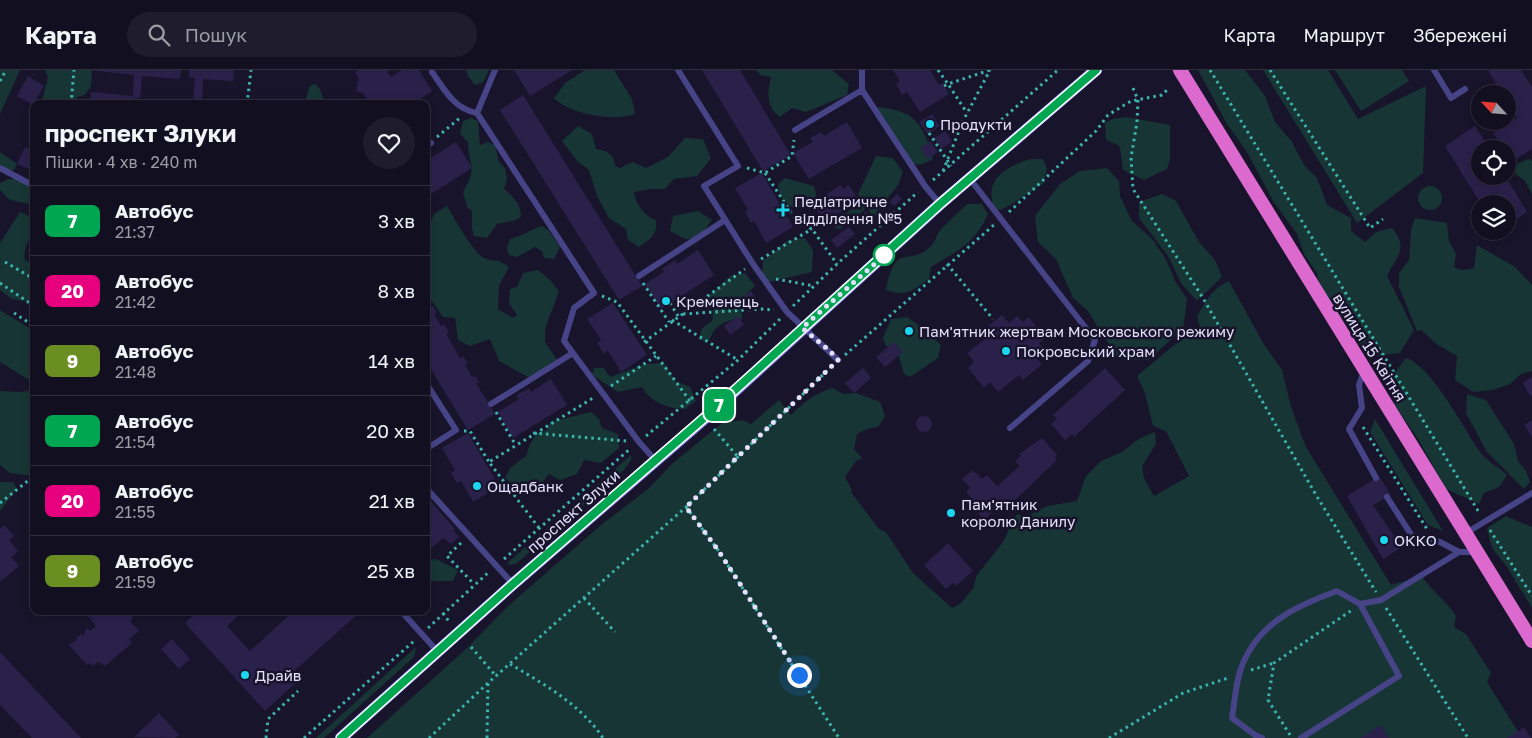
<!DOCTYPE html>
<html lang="uk">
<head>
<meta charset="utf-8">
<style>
	:root { --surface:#120f20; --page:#1f1d2d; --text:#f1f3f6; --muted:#9c9ca5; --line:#312f3e }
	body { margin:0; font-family:"Golos Text",sans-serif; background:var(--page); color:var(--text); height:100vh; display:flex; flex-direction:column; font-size:19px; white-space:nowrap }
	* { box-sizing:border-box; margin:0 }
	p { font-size:16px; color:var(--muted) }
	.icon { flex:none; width:28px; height:28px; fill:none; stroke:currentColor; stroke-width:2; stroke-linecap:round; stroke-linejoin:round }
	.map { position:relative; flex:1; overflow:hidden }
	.side { position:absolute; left:30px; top:30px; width:400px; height:515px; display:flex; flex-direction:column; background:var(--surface); border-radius:10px; box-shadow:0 2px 8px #0003,0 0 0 1px var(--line) }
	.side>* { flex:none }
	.badge { padding:0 10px; border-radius:8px; font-size:18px; line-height:32px }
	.needle { width:32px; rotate:296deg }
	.tools { position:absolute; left:1471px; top:15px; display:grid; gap:10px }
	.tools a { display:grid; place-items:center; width:45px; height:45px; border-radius:50%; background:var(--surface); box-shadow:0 2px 8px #0003,0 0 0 1px var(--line); font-size:25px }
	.you { position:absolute; width:25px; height:25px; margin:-12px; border:4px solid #fff; border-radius:50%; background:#1a73e8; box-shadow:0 0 0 8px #1a73e833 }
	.map>.badge { position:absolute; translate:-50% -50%; box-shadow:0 0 0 2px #fff }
	.round { display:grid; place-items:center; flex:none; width:52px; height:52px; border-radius:26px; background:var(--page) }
	.overview { display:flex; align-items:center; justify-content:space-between; height:85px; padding:0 15px }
	h1 { font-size:24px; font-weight:700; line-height:38px }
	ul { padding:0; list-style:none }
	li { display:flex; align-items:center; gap:15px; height:70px; padding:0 15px; border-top:1px solid var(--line) }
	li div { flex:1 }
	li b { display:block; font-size:19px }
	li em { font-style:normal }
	li .badge { min-width:55px; font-weight:700; text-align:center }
	header { display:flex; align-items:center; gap:30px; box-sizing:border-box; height:70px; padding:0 25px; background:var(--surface); border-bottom:1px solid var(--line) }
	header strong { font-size:24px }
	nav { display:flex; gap:28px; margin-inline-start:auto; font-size:18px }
	.search { width:350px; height:45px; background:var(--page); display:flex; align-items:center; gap:12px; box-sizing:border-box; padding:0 18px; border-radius:28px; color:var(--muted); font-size:19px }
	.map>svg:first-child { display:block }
</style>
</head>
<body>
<header>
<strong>Карта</strong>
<div class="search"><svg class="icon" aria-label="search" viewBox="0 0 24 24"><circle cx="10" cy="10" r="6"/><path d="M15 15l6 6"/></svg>Пошук</div>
<nav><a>Карта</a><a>Маршрут</a><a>Збережені</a></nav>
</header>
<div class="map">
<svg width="1532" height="668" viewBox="0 0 1532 668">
	<rect width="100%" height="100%" fill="#18142b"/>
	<!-- green -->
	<path fill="#173534" d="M0,0h20l-20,44z
		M45,0h47l-1,16 -6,9 -8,2 -2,7h-34l7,-27z
		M466,0h23l-6,12 -8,3 -7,-9z
		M585,0h29l18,29 3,15c-21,8 -66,0 -81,-16l11,-15z
		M756,0h76l17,14 -2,11 -41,17 -14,-4 -12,9c-14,-11 -13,-23 -9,-40l-11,-2z
		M1198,0h47l20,26 10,26 17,20 12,23 13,13 10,27 24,13v13l14,11 11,-10 16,-4c17,21 5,27 -5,48l27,54 -14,23 -25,3 -16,-12 -11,-20 -26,-23 -5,-28 -13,-19 -7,-20 -24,-33 -26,-49 -20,-28z
		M1263,0h65l30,49 68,-33 -3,87 -66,50z
		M1335,0h67l7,11 -48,30z
		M315,14l4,4 7,16h-22l6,-18z
		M876,37c39,3 47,16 57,52l-10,5 -14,1z
		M1126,47l44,8v34l-3,10 -23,11 -21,-10 -3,-22 -2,-3 -12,-5 -1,-17 8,-4z
		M471,48l7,3 2,24 8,-3 7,3 4,17 6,6 2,11 -3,10c9,8 17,15 17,28l-5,3 -19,4 -10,14 -13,-2 -2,-7v-18l-5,-4 -4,-15c15,-26 6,-24 5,-50l-8,-8 3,-13z
		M578,56l14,8 4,15c12,2 18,5 19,17l5,2 13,-6 13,6 22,-11 17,-19 18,1 8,19 -14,18 -23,3 -9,10h-15l-16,3c2,12 10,24 22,28 2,15 -6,19 -17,27l-11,-7 -2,-11 -17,-11 -12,-22 -8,-26 -11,-8 -16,-21z
		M0,82l17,12 -3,6 -9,2 -5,-2z
		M876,86l17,2 10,14 -5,13 -25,32 -6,-9 -27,21 -6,-2 7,-10 20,-15 -3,-8z
		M1030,89h13l4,10 -4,15c-13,7 -36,26 -48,27 -12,-31 8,-43 35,-52z
		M1529,89l3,2v33l-7,-13 -10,-7 2,-10z
		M1107,98l12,13 1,15 12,25 21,19 13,19 9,22 12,18 -4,30 -35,31 -30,-1 -30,-48 -15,-13 -17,-39 -18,-17 -3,-26 25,-32 20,-13z
		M34,102v33l-24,-5 -10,-10v-7l8,-4h21z
		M785,108l29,8 3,13 -21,10c-12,-5 -17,-11 -18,-25z
		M1418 128a12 12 0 1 1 24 0a12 12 0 1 1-24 0Z
		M1162,124l14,7 23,41 16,18 7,17 -25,24 -16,-18 -13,-27 -29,-38v-16z
		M967,134h15l6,10c-13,30 -31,37 -57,53l-2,12c-17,12 -22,18 -43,11 9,-50 23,-22 45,-44 4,-4 5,-10 8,-14 8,-10 19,-19 28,-28z
		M447,136c6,10 27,48 37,52 11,5 11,-1 25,9l-10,19 -1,23 15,9 4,-3 -8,-12 1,-14 7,-2 6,-14 15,-3 13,11 8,10 -14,38v13l12,18 -27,18 -31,-17 -9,-22 -20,7 -12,-6 -3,-22 -12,-1 -14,-20 1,-10 -4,-3v-59l3,1 5,-12z
		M698,141l14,9 -15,20 -12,-1 -15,-8 3,-15z
		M20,142c30,11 0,28 5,48l9,5v38l-22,-4 -12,-9v-47z
		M1415,148l32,5 2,18 7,13 -2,13 8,3 12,-2 3,-23 38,22 17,18v86l-11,3 -11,10 -17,6 -20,2 -18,-12 2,-24 -19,-11 -17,-15 -4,1 -18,-44v-14l10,-13 2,-30z
		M542,156l6,4 12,17 -6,12 -10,-1 -2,-7 -7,-4 -18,10 -8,-2 -2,-7 3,-9c12,-3 20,-9 32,-13z
		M805,168l8,12 -1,22 -44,10 -6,-8 1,-13 25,-21z
		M745,203l10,13c-13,11 -14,17 -13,33 -16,0 -27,6 -33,22l-10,-1 3,-12 10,-7 2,-15 -7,-9 24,-21z
		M1229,211l34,62 19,27 9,37 15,40 85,138 31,-9c10,16 24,24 34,40l-2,11 12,7 25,39 -4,9 35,56h-1155l98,-88 43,-44 93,-81 47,-36 25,-26 49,-40 21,-3 8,4 28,-24 12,15c12,-12 25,-23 42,-27l10,6 13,-1 24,9 5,14 -7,11 -11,2 -10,5 -3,15 8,9 -6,3 -11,16 7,13 -1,2 28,37 7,3 27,41 39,35 9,-5 12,-15 4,-13 26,-33 13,-27h13l18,-9 30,-5 9,-25 15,-15 21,-9 18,-14 15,-6 1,12 -14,22 2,12 10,18 35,-20 -23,-45 -13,-5 -8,-33 -8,-17 36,-30 27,-18 -3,-11c8,-15 15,-29 32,-36z
		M0,240l34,21v52l-34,-21z
		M907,247l17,12 17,16 -3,13 -28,19 -6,-3 -7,-24 -11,-4 -3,-8 8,-19z
		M1406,288c25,7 59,72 74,94 6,9 19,15 27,23l-8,12 -15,6 -5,11 -33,-15 -28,-50 -24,-35 -4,-25z
		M664,293l12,18 14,6 6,14 -11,8c-18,-1 -34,-6 -43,-22l-24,5 -26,-17 2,-7h10l6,9 35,-13z
		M34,319v87l-24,-3 -10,-8v-74l22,1z
		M1467,324l19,6 28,44 4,17 8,10 4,11 -6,7 -37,-37 -21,-39z
		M591,342l8,7 3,9 16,6 1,14 -18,15 -17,-3 -7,14 -17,6 -11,-6 -12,15 -12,7 -20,-18 5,-10 16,-12 4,-12 7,-11 10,-3 3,-8z
		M1375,349l68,112 -15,-6 -58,-93z
		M631,385v5l-7,10 -107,93 -6,2 -4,-2z
		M0,412h13l4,7 -17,22z
		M1506,446l26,11v81l-25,-41 -15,-19 -5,-20z
		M436,489l22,11 -5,11h-27v-21z
		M416,577l-2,10 -90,81h-8z"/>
	<!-- building -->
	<path fill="#2a214b" d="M90,0h91l-1,9 -38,-3 -2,22h-5v6h-45l1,-12 42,4 1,-21z
		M189,0h45l-1,11 -30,-2 -1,21 30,4h-43l1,-5 3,1 2,-22 -6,-1z
		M358,0h31l-2,2 4,5 11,-7h17l13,21 -19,13h-43l-7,-11 -7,-2 2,-11 2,1 -5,-9z
		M514,0h58l-42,26z
		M702,0h38l51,85 -28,16z
		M893,0h37l9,15 3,-2 7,11 -29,18 -13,-20 -5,3 -6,-11 4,-3z
		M1488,0h33l11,17v62l-21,13 -3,-4v-9h-18l10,-6 -7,-10 24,-15 -9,-16v-8h-6z
		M28,6l16,10 -11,19 -16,-9z
		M523,25l119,191 -23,14 -119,-190z
		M932,44l8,12 -12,8 -9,-12z
		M847,52l15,26 -53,31 -16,-26 20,-11 -3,-4 11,-6 3,4z
		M1475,56l15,23h-10v27h25l22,36 -19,13v-21h-27l-36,-58z
		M945,61l7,11 -11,7 -7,-11z
		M930,71l8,11 -10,7 -8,-11z
		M456,72l16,26 -46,29v-36z
		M25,77l9,4 -2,19 -15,-6z
		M762,103l31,54 -27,16 -12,-22 -3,2 -6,-11 3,-2 -13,-22z
		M841,115l2,4 6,-4 8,13 -7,3 2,4 -29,17 -7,-13 12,-7 -3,-7z
		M897,124l5,5 -8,7 -4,-5z
		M866,141l5,6 -11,8 -4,-5z
		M849,157l6,7 -18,14 -6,-8z
		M698,180l16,25 -53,34 -16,-25 19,-12 -2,-3 13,-9 2,4z
		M751,221l5,7 -7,5 -5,-7z
		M426,232l3,6 4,-2 4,6 -3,2 7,12 3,-2 5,8 -3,2 14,24 3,-2 5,7 -3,2 7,12 3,-1 4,6 -3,1 19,31 -27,16 -42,-69z
		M613,233l34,52 -26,17 -13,-21 -4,3 -7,-11 4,-3 -14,-21z
		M1002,245l7,8 8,-7 6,6 6,-5 16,21 -6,5 5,6 -9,7 7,8 -19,16 -4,-5 -21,17 -8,-10 -6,6 -16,-20 6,-6 -7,-9 22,-17 -6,-6z
		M738,246l6,9 -14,10 -6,-9z
		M894,272l9,10 -18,15 -9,-10z
		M863,298l8,10 -17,15 -9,-10z
		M1105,298l20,22 -51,47 -2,-3 -7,6 -14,-16 6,-5 -4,-4z
		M1532,307v18l-2,1 -7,-13z
		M551,309l16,26 -54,33 -15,-26 21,-13 -3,-4 6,-3 7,-4 2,4z
		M916 354a8 8 0 1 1 16 0a8 8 0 1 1-16 0Z
		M1532,350v17l-8,-12z
		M468,363l31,53 -26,16 -12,-21 -4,2 -6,-10 4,-3 -13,-22z
		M1042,368l15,17 -2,2 2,3 -46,44 -4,-5 -23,21 -11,-13 4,-3 -11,-12 4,-4 -8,-9 11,-9 9,9 5,-4 10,11 23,-20 -5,-5 6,-5 -2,-2z
		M1379,406l12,19 -18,10 29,42 -19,12 -36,-63z
		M426,426l29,33 -2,1 6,7 -8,7 -8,-6 -17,15z
		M4,455l10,11 -5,4 9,11 -7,6 8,9 -19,16v-53z
		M948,473l25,28 -17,15 -3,-3 -7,6 -22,-24z
		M84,541h44l5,7 -3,3 9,10 -10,8 3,4 -27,23 -7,-4 -5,4 -3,-3 -3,2 -18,-20 8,-5 -1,-2 5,-4 2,2 4,-8 3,3 6,-5z
		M198,541h34l5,6 -10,9 23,25 44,-40h67l-70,63 7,7 -33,30 -80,-88z
		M172,569l18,20 -11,10 -18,-20z
		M0,582l81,86h-49l-32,-33z
		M159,643l20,22 -4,3 -41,-1z
		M1381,655l8,13h-29z
		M1524,657l7,11h-24z"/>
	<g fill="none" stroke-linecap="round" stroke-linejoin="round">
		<!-- path -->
		<path stroke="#3cb5af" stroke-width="3" stroke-dasharray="2.5 4" stroke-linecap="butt" d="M938,0l10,14 42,-14
			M1210,0l270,444
			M1270,0l100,158 13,-9
			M0,11l6,-11
			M944,16l4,-2 19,29
			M1133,18l5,12 -1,22 -6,36 2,31 70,109 113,197 60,97
			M71,34l3,-34
			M247,34l4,-34
			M929,63l22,33
			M437,67l24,-20
			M747,98l18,5 27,-17 2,-16
			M943,101l20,-50 27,-51
			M765,103l31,47 16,9 25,35
			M933,110l125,-110
			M1009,142l87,-81 12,-16 23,-14 31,-6 5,-5
			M761,189l51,-30
			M5,192l29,17
			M947,194l46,55
			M776,209l38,7
			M0,213l34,23
			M643,213l26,39
			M602,226l15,6 73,99
			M670,233l8,13
			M793,236l44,-42 81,-72
			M14,243l20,13
			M683,244l78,-5 13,1
			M672,250l66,40
			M644,272l101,-73
			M845,285l150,-131
			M611,316l45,-30
			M496,342l19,32
			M1363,357l64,102
			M714,359l24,28
			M464,361h6l19,31
			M533,363l93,8
			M646,366l92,-76 42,-41
			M0,433l34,-27
			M686,437l32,43 121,188
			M539,458l-50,-66 104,-64
			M1490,460l42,66
			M461,473l-14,13 27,28
			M504,489l127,-111
			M426,494h1
			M584,528l31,34
			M1386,538l82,130
			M443,543l7,10
			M428,558l62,-57
			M471,577l25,29
			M510,594c34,20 71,41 93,74
			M1251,600l23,-7
			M1290,665l-22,-35 6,-37 78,-53
			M266,668l2,-19 30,-28
			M304,668l110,-97
			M429,668l59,-55 198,-176 145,-140
			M487,668l1,-55
			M1109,668l74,-45 45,-15"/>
		<!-- service -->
		<path stroke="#464386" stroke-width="6" d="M678,0l60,96 -34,20 49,78 34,48 51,48
			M862,0v20l63,96 15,18
			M1434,0l17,28 14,-9
			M432,2c12,17 22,37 45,41l117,180 -20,15 -10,33 75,101 17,19
			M477,43l18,-43
			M795,60l67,-40
			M426,76l5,-3
			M0,98l34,18
			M970,109l125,161 -7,21 -78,67
			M639,206l86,-56
			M1364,301l-5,14 3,23 -13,21 27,49
			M426,313l30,47 -30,19
			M491,334l82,-51
			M426,418l87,96
			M1387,427l25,39 28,6 19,10h17
			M1466,463l66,-40
			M1360,534l21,-4 78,-48
			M401,541l37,41
			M1262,668l-7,-3 -23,-17c3,-18 4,-41 12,-57 18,-40 55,-56 93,-70l23,13 39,72 -98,62"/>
		<!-- secondary -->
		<path stroke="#837ff5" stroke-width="12" d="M341,668l172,-154 191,-165 236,-215 156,-134"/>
		<!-- trunk -->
		<path stroke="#dc6ace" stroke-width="14" d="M1180,0l352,571"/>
	</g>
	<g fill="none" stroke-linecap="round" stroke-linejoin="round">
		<!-- line casing -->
		<g stroke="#fff" stroke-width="11">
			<path id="line" d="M341,668l172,-154 191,-166 236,-214 156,-134"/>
		</g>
		<!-- line -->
		<use href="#line" stroke="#00a651" stroke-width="8"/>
		<!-- walk -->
		<path stroke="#e4e0fd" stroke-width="5" stroke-dasharray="0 9" d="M799,605l-81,-125 -32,-43 152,-147 -9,-10 -27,-22 85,-75 -3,2"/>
	</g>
	<!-- markers -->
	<g fill="#1cd6ed" stroke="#18142b" stroke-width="2">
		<circle cx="930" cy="54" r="5"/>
		<path d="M780.5 132.5h5v5h5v5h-5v5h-5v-5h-5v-5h5z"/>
		<circle cx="666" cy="231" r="5"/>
		<circle cx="909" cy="261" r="5"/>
		<circle cx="1006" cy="281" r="5"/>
		<circle cx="477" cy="416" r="5"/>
		<circle cx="951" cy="443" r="5"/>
		<circle cx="1384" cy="470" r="5"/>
		<circle cx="245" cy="605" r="5"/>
	</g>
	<circle fill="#fff" stroke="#00a651" stroke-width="2.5" cx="884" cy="185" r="10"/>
	<g text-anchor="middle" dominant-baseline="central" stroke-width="5" stroke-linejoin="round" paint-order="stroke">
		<!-- poi labels -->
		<g font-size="15" fill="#e4e0fd" stroke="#18142b" text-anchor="start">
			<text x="940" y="54">Продукти</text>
			<text x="794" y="131">Педіатричне<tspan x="794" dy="17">відділення №5</tspan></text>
			<text x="676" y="231">Кременець</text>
			<text x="919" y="261">Пам'ятник жертвам Московського режиму</text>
			<text x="1016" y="281">Покровський храм</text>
			<text x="487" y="416">Ощадбанк</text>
			<text x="961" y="434">Пам'ятник<tspan x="961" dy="17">королю Данилу</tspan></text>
			<text x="1394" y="470">ОККО</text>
			<text x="255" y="605">Драйв</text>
		</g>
		<!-- street labels -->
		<g font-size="15" fill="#e4e0fd" stroke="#18142b">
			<text transform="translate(1370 277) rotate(58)">вулиця 15 Квітня</text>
			<text transform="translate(573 441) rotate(-41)">проспект Злуки</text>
		</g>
	</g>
</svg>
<div class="tools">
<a><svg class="needle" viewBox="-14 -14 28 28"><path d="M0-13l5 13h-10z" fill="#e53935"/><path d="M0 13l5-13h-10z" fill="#9c9ca5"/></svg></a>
<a><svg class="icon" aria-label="locate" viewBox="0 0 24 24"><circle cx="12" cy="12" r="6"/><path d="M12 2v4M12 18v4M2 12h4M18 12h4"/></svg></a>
<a><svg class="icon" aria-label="layers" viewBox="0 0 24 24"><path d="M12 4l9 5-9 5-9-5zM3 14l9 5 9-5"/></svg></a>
</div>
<div class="you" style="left:799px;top:605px"></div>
<b class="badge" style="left:719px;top:335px;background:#00a651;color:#fff">7</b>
<section class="side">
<div class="overview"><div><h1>проспект Злуки</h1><p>Пішки · 4 хв · 240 m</p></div><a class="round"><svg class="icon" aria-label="heart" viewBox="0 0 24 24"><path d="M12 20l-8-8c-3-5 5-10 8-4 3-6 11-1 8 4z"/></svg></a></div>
<ul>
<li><span class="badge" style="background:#00a651;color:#fff">7</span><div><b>Автобус</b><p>21:37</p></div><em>3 хв</em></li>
<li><span class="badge" style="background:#e6007e;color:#fff">20</span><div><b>Автобус</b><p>21:42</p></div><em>8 хв</em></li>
<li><span class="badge" style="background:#6b8e23;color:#fff">9</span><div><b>Автобус</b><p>21:48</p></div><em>14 хв</em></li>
<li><span class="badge" style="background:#00a651;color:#fff">7</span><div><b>Автобус</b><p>21:54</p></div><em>20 хв</em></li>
<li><span class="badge" style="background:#e6007e;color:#fff">20</span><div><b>Автобус</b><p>21:55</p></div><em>21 хв</em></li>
<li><span class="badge" style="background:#6b8e23;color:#fff">9</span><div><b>Автобус</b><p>21:59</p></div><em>25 хв</em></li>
</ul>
</section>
</div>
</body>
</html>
